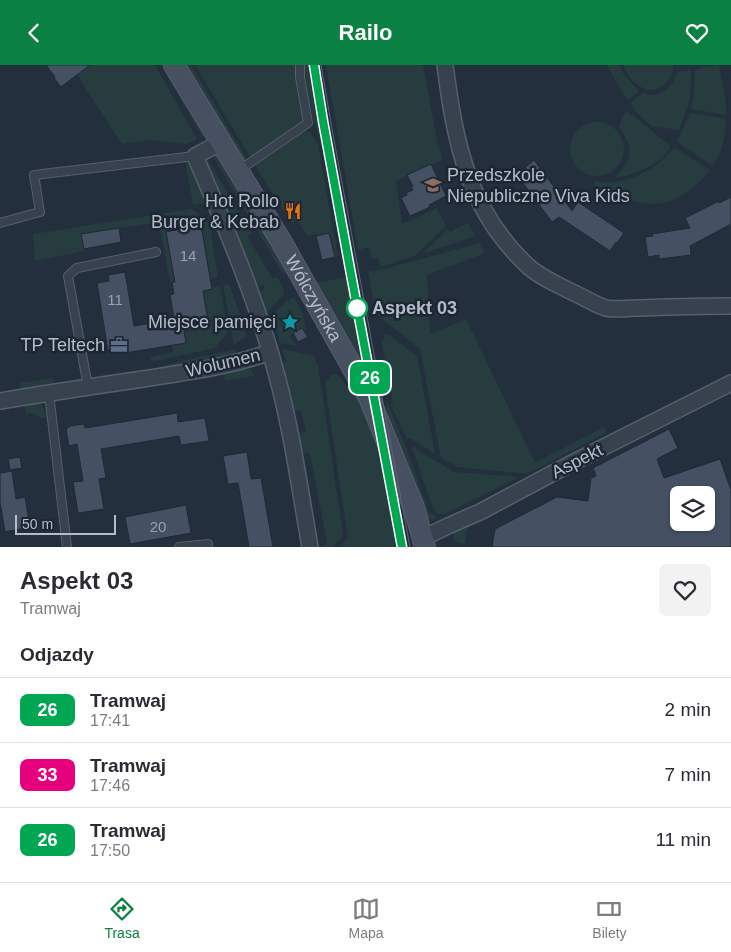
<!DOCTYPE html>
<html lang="pl">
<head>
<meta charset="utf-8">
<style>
	:root { --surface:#fff; --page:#f2f2f3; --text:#2b2b33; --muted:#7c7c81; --line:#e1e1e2; --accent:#0b8043 }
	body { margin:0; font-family:Arial,sans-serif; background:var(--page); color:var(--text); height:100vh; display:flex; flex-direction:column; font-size:19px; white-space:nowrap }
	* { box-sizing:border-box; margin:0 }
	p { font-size:16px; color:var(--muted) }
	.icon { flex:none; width:28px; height:28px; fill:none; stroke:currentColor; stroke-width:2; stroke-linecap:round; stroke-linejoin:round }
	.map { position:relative; height:482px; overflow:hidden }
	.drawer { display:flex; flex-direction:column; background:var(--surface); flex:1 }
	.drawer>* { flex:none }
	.badge { padding:0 10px; border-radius:8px; font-size:18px; line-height:32px }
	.buttons { position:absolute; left:670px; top:421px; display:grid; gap:10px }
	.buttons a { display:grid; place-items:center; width:45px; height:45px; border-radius:8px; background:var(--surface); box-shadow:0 1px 4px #0004; font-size:25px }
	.scale { position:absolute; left:15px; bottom:12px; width:101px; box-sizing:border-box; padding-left:5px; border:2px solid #b4bcc9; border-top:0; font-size:14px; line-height:18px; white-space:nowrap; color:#b4bcc9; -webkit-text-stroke:4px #1d2633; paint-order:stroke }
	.map>.badge { position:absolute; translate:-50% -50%; box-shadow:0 0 0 2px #fff }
	h2 { padding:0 20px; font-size:19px; line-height:45px }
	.round { display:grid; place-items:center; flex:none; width:52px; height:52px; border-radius:8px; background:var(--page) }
	.overview { display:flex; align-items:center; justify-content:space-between; height:85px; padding:0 20px }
	h1 { font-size:24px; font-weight:700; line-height:38px }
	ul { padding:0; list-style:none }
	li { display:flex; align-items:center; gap:15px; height:65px; padding:0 20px; border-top:1px solid var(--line) }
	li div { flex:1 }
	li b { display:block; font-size:19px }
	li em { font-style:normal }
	li .badge { min-width:55px; font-weight:700; text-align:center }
	header { display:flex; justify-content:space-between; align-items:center; height:65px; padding:0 20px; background:var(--accent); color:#fff; font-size:22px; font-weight:700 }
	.dock { display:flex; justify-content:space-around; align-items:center; height:70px; border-top:1px solid var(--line); background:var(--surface); font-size:14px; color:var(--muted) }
	.dock a { display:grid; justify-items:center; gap:2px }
	.dock .active { color:var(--accent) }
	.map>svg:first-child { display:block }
</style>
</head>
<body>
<header><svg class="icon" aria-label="back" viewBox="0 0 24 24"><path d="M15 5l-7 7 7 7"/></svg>Railo<svg class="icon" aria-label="heart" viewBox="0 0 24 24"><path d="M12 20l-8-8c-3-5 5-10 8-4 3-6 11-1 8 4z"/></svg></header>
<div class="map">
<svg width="731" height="482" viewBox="0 0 731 482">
	<rect width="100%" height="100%" fill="#242f3e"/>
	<!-- green -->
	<path fill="#263c3f" d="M90,0h65l42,74 -11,5 -38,-4 -26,4 -45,-69z
		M161,0h6l38,69 -1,4 -2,-2z
		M183,0h8l56,94 -6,3z
		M195,0h101l7,46 -1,12 -52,34z
		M304,0h6l5,36 9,41 -2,1c-11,-25 -15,-51 -18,-78z
		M326,0h97l15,80h1l3,15 -10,5 -1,-1 -35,17 6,43 35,-16 9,18 -31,30 -32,10 -3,-1 -2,-7 -6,1 -3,-12 -11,3z
		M607,0h12l5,10 14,15 -1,3 -10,7z
		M623,0h50c1,17 -17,32 -32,22 -9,-5 -14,-13 -18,-22z
		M719,0l5,27 3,23 -36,-6 3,-16 1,-22 4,-3z
		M691,5l-1,30 -11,30 -28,-4 -14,-13 -7,-10 13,-10c16,6 30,-5 34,-21z
		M626,46l9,6 33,27 2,2c-6,18 -37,29 -54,32l-1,-1c19,-17 18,-31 4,-51z
		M690,48l36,6c-1,19 -3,30 -13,47l-36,-24z
		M570 84a27 27 0 1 1 54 0a27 27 0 1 1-54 0Z
		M305,66l6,2 7,11 20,112 -3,1 -5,-23 -14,2v-2l-9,2 -10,-16 -5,4 -38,-60z
		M675,83l35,22c-12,16 -34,34 -55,34 -10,0 -21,-3 -30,-5 -12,-4 -23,-7 -32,-14l3,-4c19,7 50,-7 65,-20 5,-4 9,-10 14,-13z
		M214,89l5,2 70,117 -4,1 -3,-2 -68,-114z
		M185,96l4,4 18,38 -14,2z
		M209,96l21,36 -7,3 -18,-37z
		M232,135l20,33 -5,3 26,43 4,-2 7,13 -1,5 -17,19 -6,-22 5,-3 -1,-4 -6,2 -30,-77h-2l-3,-7z
		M192,144l17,12 9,56 -8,2 -9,-54 -35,7 9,50 -5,1 -11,-61 -77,12 2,17 -49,10 -2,-27z
		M468,158l7,13 -53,18 26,-25 2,3z
		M479,178l6,10 -58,22 3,59 36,-15 69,144 69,-36 2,6 -79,41 -70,-7 -16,-9 -21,-109 -44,-35 -8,-42 13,-2z
		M348,212l18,98 -52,-92z
		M229,219l18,51 -13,10 -11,-60z
		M220,221l8,46 -13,16 -64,14v-5l22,-5 -1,-7 14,-2 -2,-12 19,-40 9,-2v-2z
		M294,232l9,17 3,18 -4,-4 -12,7 6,11 -16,-3 -8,-25c4,-9 13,-16 22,-21z
		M387,269l30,22 18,98 -25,-16 -3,1 -17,-35 3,-1 -11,-60 3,-8z
		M282,284l33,7 1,7 2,2 25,171 -11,11h-13l8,-3 -17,-91 -8,1 -4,-21 8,-1 -5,-22 -9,1 -11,-47 6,-2z
		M233,285l3,2v3l-82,13 31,-8z
		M249,303l5,7v1l-29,5 -1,-9z
		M337,309l10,12 5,-3 26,54 20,110h-59l9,-9 -23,-154 7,-9z
		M52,313l3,6 -34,6 -1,-7z
		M36,338c8,1 9,8 11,14l-6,1 -9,-5 -6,1 -2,-9z
		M388,339l14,33 27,75 6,4 1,3c-8,2 -11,-4 -14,-10l-22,-63 -10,-23 -4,-18z
		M413,382l41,25 65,5 -74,37h-7l-5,-6 -21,-60z
		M464,463h4l-3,16 -10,-2 -2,-7 1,-3z"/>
	<!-- building -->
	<path fill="#455162" stroke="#1f2835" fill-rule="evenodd" d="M46,0h44l-29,22 -7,-9 1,-1z
		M534,95l38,51 6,-9 46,31 -7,10 -1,-1 -6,9 -51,-34 -7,5 -35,-47z
		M431,99l15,32 -17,9 1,2 -20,9 -9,-18 6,-3 -1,-2 7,-3 -2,-3 2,-1 -6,-11z
		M731,132v27l-41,22 1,9 -32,4v-4l-11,2 -3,-20 8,-1 -1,-2 38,-6 -5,-10 34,-17v2z
		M201,160l11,64 -9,2 6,36 -25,4 2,12 -61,10v-5l-17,3 -11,-68 12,-2 -1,-6 17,-3 9,54 40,-7 -4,-24 4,-1 -2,-12h3l-9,-50z
		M119,163l2,14 -37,7 -3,-15z
		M329,168l6,24 -13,3 -6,-24z
		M302,263l6,9 -10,5 -5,-9z
		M177,348l1,9 27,-4 4,23 -28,4 -2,-9 -78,13 5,29 -7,1 5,30 -26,4 -5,-31 10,-1 -6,-37 -8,2 -3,-16 4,-4 14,-2 1,4z
		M669,364l9,19 -21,11 7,19 56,-19 11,31v57h-239l3,-18 62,-32 31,4 3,-23 5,-2 -3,-8zM679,430h27v28h-27z
		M247,387l4,27 10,-1 12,69h-24l-11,-64 -10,1 -5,-28z
		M20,392l2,11 -12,2 -2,-11z
		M12,406l4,28 9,-2 5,30 -25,5 -5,-30v-29z
		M186,440l5,28 -61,11 -5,-27z"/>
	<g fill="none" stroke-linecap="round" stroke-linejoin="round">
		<!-- lane casing -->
		<g stroke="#565f6c" stroke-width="10">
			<path id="lane" d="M238,106l70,-48 -8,-46v-12
				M0,158l40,-11 -6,-37 161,-19
				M88,322l-20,-111 9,-8 79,-16
				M49,328l18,154
				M179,482l29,-3v3"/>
		</g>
		<!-- street casing -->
		<g stroke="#565f6c" stroke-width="18">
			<path id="street" d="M445,0c10,78 23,146 84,202 12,11 28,17 43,25 10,4 23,13 34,16 7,2 22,0 30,0 32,-1 63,-2 95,-2
				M220,78l-25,13c31,72 62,144 82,220 15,56 23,114 33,171
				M0,336c48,-8 95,-15 143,-22 43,-7 87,-12 127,-27
				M423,473l25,-12 32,-14 92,-49 159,-80"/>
		</g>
		<!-- secondary casing -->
		<g stroke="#565f6c" stroke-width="22">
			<g id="secondary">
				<path id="s1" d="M174,0l107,176 70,124 19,35 44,108 11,39"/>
			</g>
		</g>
		<!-- lane -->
		<use href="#lane" stroke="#38414e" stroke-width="8"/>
		<!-- street -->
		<use href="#street" stroke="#38414e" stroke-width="15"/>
		<!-- secondary -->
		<use href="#secondary" stroke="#465061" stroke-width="20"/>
		<!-- tram -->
		<path stroke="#5a6575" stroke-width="1" d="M314,0l2,19 86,463
			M321,0l13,75 76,407"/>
	</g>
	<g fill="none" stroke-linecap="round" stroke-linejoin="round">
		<!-- line casing -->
		<g stroke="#fff" stroke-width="11">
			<path id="line" d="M314,0l9,56 27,148 52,278"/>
		</g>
		<!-- line -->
		<use href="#line" stroke="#00a651" stroke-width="8"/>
	</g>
	<!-- icons -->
	<defs>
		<g id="school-bare" transform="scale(1.35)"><path d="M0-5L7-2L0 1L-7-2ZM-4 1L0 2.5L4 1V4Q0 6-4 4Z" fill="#8d6e63" stroke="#1d2633" stroke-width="2.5" paint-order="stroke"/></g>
		<g id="restaurant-bare" transform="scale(1.35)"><path d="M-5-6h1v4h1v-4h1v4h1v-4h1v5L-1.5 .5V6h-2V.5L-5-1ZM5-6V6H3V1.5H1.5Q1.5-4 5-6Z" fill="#e8710a" stroke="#1d2633" stroke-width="2.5" paint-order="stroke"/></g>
		<g id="sight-bare" transform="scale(1.35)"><path d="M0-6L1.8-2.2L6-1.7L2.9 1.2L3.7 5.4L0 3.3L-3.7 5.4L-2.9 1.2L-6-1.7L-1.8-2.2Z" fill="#0f9aa8" stroke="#1d2633" stroke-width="2.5" paint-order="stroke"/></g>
		<g id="office-bare" transform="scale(1.35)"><path d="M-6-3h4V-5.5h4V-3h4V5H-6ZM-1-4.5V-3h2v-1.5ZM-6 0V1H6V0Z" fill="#5c6f8a" stroke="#1d2633" stroke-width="2.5" paint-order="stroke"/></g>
	</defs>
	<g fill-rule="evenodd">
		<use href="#school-bare" x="433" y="120"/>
		<use href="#restaurant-bare" x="293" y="146"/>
		<use href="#sight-bare" x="290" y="257"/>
		<use href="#office-bare" x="119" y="280"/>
	</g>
	<!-- markers -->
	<circle fill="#fff" stroke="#00a651" stroke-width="2.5" cx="357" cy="243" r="10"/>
	<g text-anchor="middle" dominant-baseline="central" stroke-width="5" stroke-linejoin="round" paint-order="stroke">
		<!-- number labels -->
		<g font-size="15" fill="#98a1af">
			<text x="188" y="190">14</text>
			<text x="115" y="234">11</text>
			<text x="158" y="461">20</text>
		</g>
		<!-- poi labels -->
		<g font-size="18" fill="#b4bcc9" stroke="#1d2633" text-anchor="end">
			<text x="447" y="110" text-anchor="start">Przedszkole<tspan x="447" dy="21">Niepubliczne Viva Kids</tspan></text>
			<text x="279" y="136">Hot Rollo<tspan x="279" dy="21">Burger &amp; Kebab</tspan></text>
			<text x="276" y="257">Miejsce pamięci</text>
			<text x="105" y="280">TP Teltech</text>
		</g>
		<!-- street labels -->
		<g font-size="18" fill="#b4bcc9" stroke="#1d2633">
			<text stroke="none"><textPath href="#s1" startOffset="272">Wólczyńska</textPath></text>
			<text transform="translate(223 298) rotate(-13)">Wolumen</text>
			<text transform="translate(577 396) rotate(-27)">Aspekt</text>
		</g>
		<!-- stop labels -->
		<g font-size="18" font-weight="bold" fill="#b4bcc9" stroke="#1d2633" text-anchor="start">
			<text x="372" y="243">Aspekt 03</text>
		</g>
	</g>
</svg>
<div class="buttons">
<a><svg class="icon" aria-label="layers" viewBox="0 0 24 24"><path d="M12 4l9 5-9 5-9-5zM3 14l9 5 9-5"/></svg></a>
</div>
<div class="scale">50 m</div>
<b class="badge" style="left:370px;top:313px;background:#00a651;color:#fff">26</b>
</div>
<section class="drawer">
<div class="overview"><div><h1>Aspekt 03</h1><p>Tramwaj</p></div><a class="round"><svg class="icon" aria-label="heart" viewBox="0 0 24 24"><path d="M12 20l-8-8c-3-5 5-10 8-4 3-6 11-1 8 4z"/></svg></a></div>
<h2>Odjazdy</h2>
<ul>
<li><span class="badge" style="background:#00a651;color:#fff">26</span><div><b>Tramwaj</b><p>17:41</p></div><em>2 min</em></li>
<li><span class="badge" style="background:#e6007e;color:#fff">33</span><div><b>Tramwaj</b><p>17:46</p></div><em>7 min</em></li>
<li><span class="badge" style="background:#00a651;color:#fff">26</span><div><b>Tramwaj</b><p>17:50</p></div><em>11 min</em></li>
</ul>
</section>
<nav class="dock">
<a class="active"><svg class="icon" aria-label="directions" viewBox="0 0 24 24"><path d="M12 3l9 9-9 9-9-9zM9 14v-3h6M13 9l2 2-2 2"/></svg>Trasa</a>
<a><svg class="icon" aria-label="map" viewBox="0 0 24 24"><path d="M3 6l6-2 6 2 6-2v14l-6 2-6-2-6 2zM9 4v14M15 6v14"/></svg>Mapa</a>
<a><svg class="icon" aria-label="tickets" viewBox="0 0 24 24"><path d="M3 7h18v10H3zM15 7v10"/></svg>Bilety</a>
</nav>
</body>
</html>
